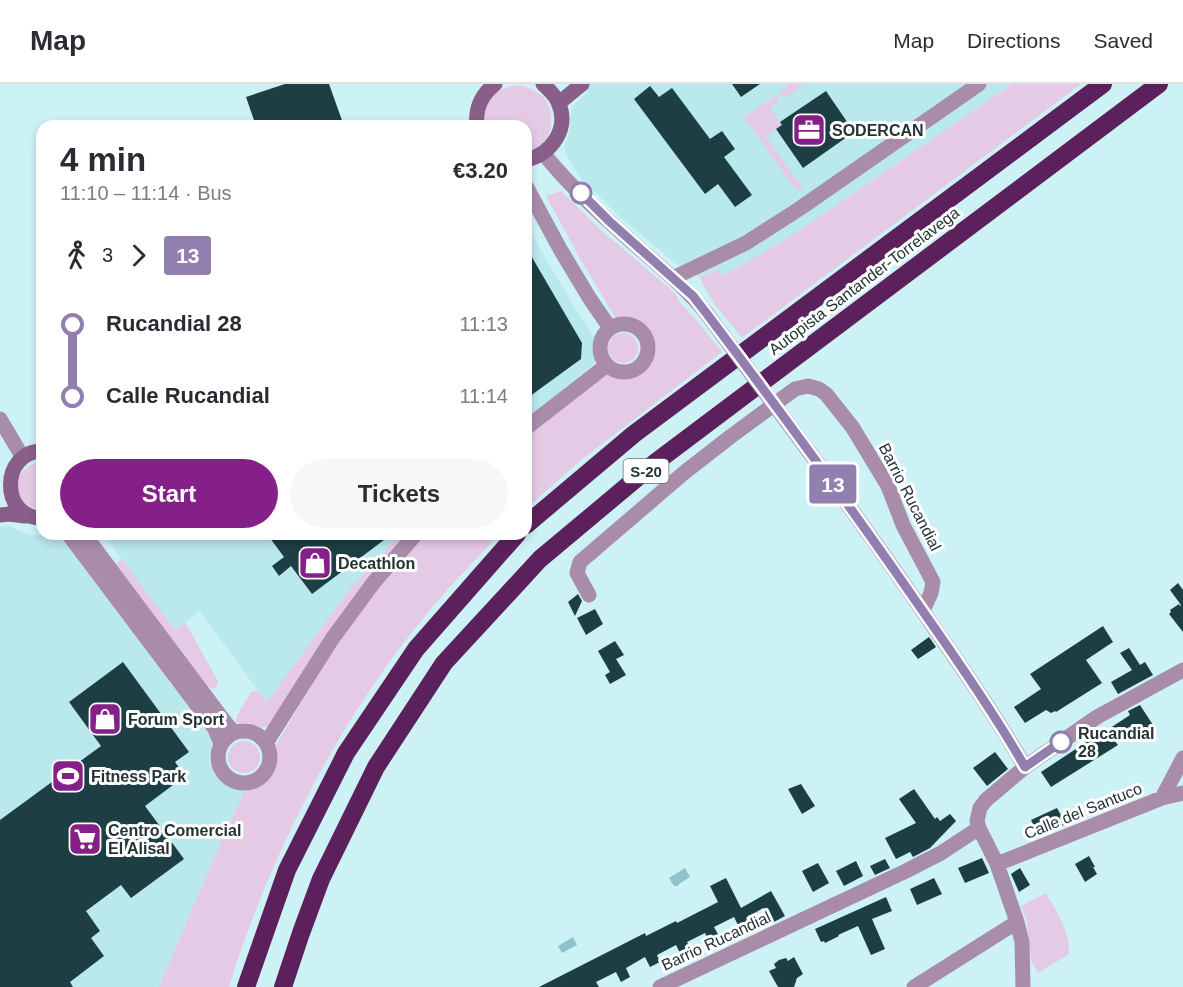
<!DOCTYPE html>
<html lang="en">
<head>
<meta charset="utf-8">
<style>
	:root { --surface:#fff; --page:#f7f7f7; --text:#2b2b33; --muted:#7c7c81; --line:#e1e1e2; --accent:#852089 }
	body { margin:0; font-family:Helvetica,sans-serif; background:var(--page); color:var(--text); height:100vh; display:flex; flex-direction:column; font-size:22px; white-space:nowrap }
	* { box-sizing:border-box; margin:0 }
	p { font-size:20px; color:var(--muted) }
	.icon { flex:none; width:33px; height:33px; fill:none; stroke:currentColor; stroke-width:2; stroke-linecap:round; stroke-linejoin:round }
	.map { position:relative; flex:1; overflow:hidden }
	.side { position:absolute; left:36px; top:36px; width:496px; height:420px; display:flex; flex-direction:column; background:var(--surface); border-radius:18px; box-shadow:0 3px 9px #0003 }
	.side>* { flex:none }
	.badge { padding:0 12px; border-radius:4px; font-size:21px; line-height:39px }
	.map>.badge { position:absolute; translate:-50% -50%; box-shadow:0 0 0 3px #fff }
	.legs { display:flex; align-items:center; gap:9px; height:66px; padding:0 24px; font-size:20px }
	.legs p { margin-inline-start:auto }
	.head { display:flex; align-items:center; justify-content:space-between; height:102px; padding:0 24px }
	h1 { font-size:33px; font-weight:800; line-height:45px }
	.button { display:flex; gap:12px; margin-top:auto; padding:12px 24px }
	.button a { flex:1; height:69px; border-radius:36px; background:var(--accent); color:#fff; font-size:24px; font-weight:800; line-height:69px; text-align:center }
	.button a+a { background:var(--page); color:var(--text) }
	ul { padding:0 24px; list-style:none }
	li { display:flex; align-items:center; gap:21px; height:72px; font-size:22px }
	li i { display:grid; place-items:center; width:9px; height:100%; margin:0 8px; background:currentColor }
	li i::after { content:''; width:15px; height:15px; margin:-8px; border:4px solid; border-radius:50%; background:var(--surface) }
	li p { margin-inline-start:auto }
	li:first-child i { background:linear-gradient(#0000 50%,currentColor 0) }
	li:last-child i { background:linear-gradient(currentColor 50%,#0000 0) }
	header { display:flex; align-items:center; gap:36px; box-sizing:border-box; height:84px; padding:0 30px; background:var(--surface); border-bottom:2px solid var(--line) }
	header strong { font-size:28px }
	nav { display:flex; gap:33px; margin-inline-start:auto; font-size:21px }
	.map>svg:first-child { display:block }
</style>
</head>
<body>
<header>
<strong>Map</strong>
<nav><a>Map</a><a>Directions</a><a>Saved</a></nav>
</header>
<div class="map">
<svg width="1183" height="903" viewBox="0 0 1183 903">
	<rect width="100%" height="100%" fill="#cdf2f6"/>
	<!-- built -->
	<path fill="#b9e8ed" d="M583,0h429l-213,147 -39,25 -37,20 -5,-7 -18,8 -25,-14 -55,-46 -40,-40 -11,-17 -5,-11 5,-15 1,-15 3,-13 9,-9 6,-4z
		M526,141l50,85 20,30 -1,5 3,14 -2,3 -69,57z
		M3,442l9,1 10,5 10,3h23l9,7 148,196 -3,23 5,14 5,5 11,6 9,3h6l-35,78 -51,120h-159v-460z
		M103,450h298l-51,55 -83,114 -67,-92 -25,19z"/>
	<!-- green -->
	<path fill="#e5cae5" d="M791,0h13l-20,14 -5,-6z
		M1012,0h69l-339,254c-14,-18 -35,-40 -42,-61l19,-8 4,7 76,-45z
		M518,1c9,2 19,5 26,13 10,12 10,33 -1,45 -5,4 -11,7 -16,10l-1,-27h-42c-2,-24 10,-38 34,-41z
		M777,11l3,5 -10,8 12,17 -16,11 37,53 -4,2 -3,-4 -2,1 -50,-71z
		M561,107l41,40 66,56 10,10 -1,2 21,23 24,30 -141,108 -54,48v-72l79,-65c6,0 11,5 17,5 30,1 40,-38 16,-53 -7,-4 -16,-2 -23,-4l-37,-62 -33,-61z
		M608 264a15 15 0 1 1 30 0a15 15 0 1 1-30 0Z
		M42,378v47c-32,0 -33,-44 0,-47z
		M401,450h6l-139,192 -7,2 -12,-5h-13c0,-13 10,-19 15,-31l7,-1 9,11 83,-113z
		M425,450h75c-24,25 -48,50 -71,77 -88,105 -160,245 -200,376h-70l51,-120 35,-78 23,-11 9,-15 -1,-18 55,-93 62,-84z
		M122,475l53,71 10,-8 33,59c0,4 -1,6 -5,8l-6,-3 -91,-122z
		M228 673a16 16 0 1 1 32 0a16 16 0 1 1-32 0Z
		M1046,809c11,19 24,39 23,61l-31,19 -7,-12 -4,-39 -6,-16z"/>
	<!-- water -->
	<path fill="#8dc4ca" d="M685,784l5,9 -11,7 -1,2h-4l-5,-8z
		M573,853l4,8 -15,8 -4,-7z"/>
	<!-- building -->
	<path fill="#1d3e42" d="M285,0h44l15,42h-88l-10,-29z
		M732,0h28l-19,13z
		M650,2l9,11 13,-9 38,51 12,-8 13,18 -11,8 28,38 -17,12 -17,-23 -13,10 -71,-95z
		M826,7l28,41 -51,36 -27,-39 6,-4 -2,-3z
		M526,163l56,96 -1,16 -55,40z
		M267,450h125l-80,60 -21,-28 -12,10 -7,-10 12,-9z
		M1178,499l5,7v42l-14,-18 2,-2 -1,-2 9,-6 1,2 1,-1 -11,-15z
		M578,510l4,7 -7,15 -7,-14z
		M595,525l8,15 -17,11 -9,-17z
		M1103,542l10,16 -27,18 16,23 -46,29 -1,-1 -4,2 -5,-3 -21,13 -11,-16 27,-18 -11,-15z
		M929,553l7,10 -18,12 -7,-9z
		M615,557l9,14 -8,4 10,16 -16,9 -5,-9 5,-3 -12,-21z
		M1129,564l11,17 5,-3 8,13 -35,19 -7,-12 21,-12 -12,-17z
		M123,578l66,90 -14,10 10,14 -40,30 39,53 -53,39 -10,-13 -35,26 14,20 -9,7 13,18 -34,26 3,5h-73v-167l101,-74 -32,-44z
		M1140,621l13,20 -9,6 -5,-7 -25,16 4,5 -67,42 -10,-15 59,-39 1,1 29,-19 -2,-4z
		M995,668l13,17 -21,17 -14,-18z
		M801,700l14,22 -13,8 -14,-25z
		M914,705l21,30 2,-2 3,4 10,-7 6,7 -26,27 -17,9 -3,-5 -14,7 -11,-21 31,-15 -17,-24z
		M1057,724l9,16 -27,12 -8,-16z
		M1089,772l6,11h-2l4,7 -12,8 -10,-18z
		M982,774l7,15 -24,10 -7,-15z
		M885,775l5,9 -15,7 -5,-9z
		M856,777l7,15 -19,10 -8,-15z
		M818,779l11,20 -16,9 -11,-21z
		M1020,784l10,17 -11,7 -8,-18z
		M726,794l15,30 30,-17 14,25 -13,7 -9,-15 -17,10 2,4 -9,5 -5,-10 -20,10 6,11 -10,5 -5,-10 -18,9 4,8 -10,5 -5,-10 -19,10 3,7 -10,5 -5,-10 -19,11 4,9 -9,5 -5,-10 -20,10 3,5h-60l106,-54 1,3 30,-15 1,2 41,-21 -8,-16z
		M934,794l8,16 -25,11 -7,-16z
		M886,813l6,14 -20,8 13,30 -14,6 -13,-29 -20,9 1,1 -14,7 -1,-2 -3,1 -6,-13z
		M794,873l9,17 -6,4 -3,9h-16l-9,-16 7,-3 -2,-4 5,-4 7,-2 2,3z"/>
	<g fill="none" stroke-linecap="round" stroke-linejoin="round">
		<!-- street -->
		<path stroke="#a98ca9" stroke-width="15" d="M543,69c29,36 64,67 98,97 24,21 47,40 66,64
			M526,102l34,63 30,50 20,29
			M673,194l73,-35 53,-34 180,-125
			M600 264a24 24 0 1 1 48 0a24 24 0 1 1-48 0Z
			M0,335l22,37
			M787,338c50,67 99,135 146,204 32,46 64,92 92,141
			M526,344l81,-63
			M68,450l147,195 6,15
			M84,450l141,188 9,11
			M589,511l-12,-22 3,-11 105,-90 45,-35 65,-48 13,-3 11,3 7,5 27,34 35,58 15,39 30,57 -2,11 -8,17
			M218 673a26 26 0 1 1 52 0a26 26 0 1 1-52 0Z
			M266,659l66,-104 42,-57 42,-48
			M1162,714l21,-40
			M997,780l165,-66 21,-5
			M660,903l246,-116 35,-18 38,-25
			M914,903l103,-65
			M1023,903l-1,-45 -5,-20 -20,-58 -18,-36 -2,-7 3,-13 6,-8 39,-33 72,-50 86,-47"/>
		<!-- secondary -->
		<path stroke="#895f89" stroke-width="15" d="M559,19l23,-19
			M477,42c-2,-17 4,-31 18,-42
			M526,76c26,-6 44,-32 32,-58 -3,-7 -9,-12 -15,-18
			M42,367c-42,1 -42,67 0,67
			M0,431l9,-1 16,2"/>
		<!-- highway -->
		<path stroke="#5c215d" stroke-width="18" d="M526,441l108,-91 469,-350
			M246,903l41,-117 59,-117 70,-104 101,-115
			M283,903l18,-54 20,-54 55,-112 68,-104 96,-104 116,-97 503,-378"/>
		<!-- street-bridge -->
		<path stroke="#a98ca9" stroke-width="15" d="M707,230l80,108"/>
	</g>
	<g fill="none" stroke-linecap="round" stroke-linejoin="round">
		<!-- line-1 casing -->
		<g stroke="#fff" stroke-width="14">
			<path id="line-1" d="M581,109l28,28 84,75 14,18c74,98 146,196 215,296 36,51 72,103 103,157l36,-25"/>
		</g>
		<!-- line-1 -->
		<use href="#line-1" stroke="#917faf" stroke-width="9"/>
	</g>
	<!-- icons -->
	<defs>
		<g id="office-square" transform="scale(1.725)"><rect x="-9" y="-9" width="18" height="18" rx="4" fill="#852089" stroke="#fff"/><path d="M-6-3h4V-5.5h4V-3h4V5H-6ZM-1-4.5V-3h2v-1.5ZM-6 0V1H6V0Z" fill="#fff"/></g>
		<g id="shop-square" transform="scale(1.725)"><rect x="-9" y="-9" width="18" height="18" rx="4" fill="#852089" stroke="#fff"/><path d="M-5-2.5h2.3a2.7 3.5 0 0 1 5.4 0H5L5.5 6h-11ZM-1.5-2.5h3a1.5 2.3 0 0 0-3 0Z" fill="#fff"/></g>
		<g id="stadium-square" transform="scale(1.725)"><rect x="-9" y="-9" width="18" height="18" rx="4" fill="#852089" stroke="#fff"/><path d="M0-5a6.5 5 0 1 0 0 10a6.5 5 0 1 0 0-10ZM-3.5-1.8h7v3.6h-7Z" fill="#fff"/></g>
		<g id="supermarket-square" transform="scale(1.725)"><rect x="-9" y="-9" width="18" height="18" rx="4" fill="#852089" stroke="#fff"/><path d="M-6-5.5h2.5l.6 2H6L4.5 2H-2.5L-4.4-4H-6ZM-1.5 3.2a1.3 1.3 0 1 0 .1 0ZM3 3.2a1.3 1.3 0 1 0 .1 0Z" fill="#fff"/></g>
	</defs>
	<g fill-rule="evenodd">
		<use href="#office-square" x="809" y="46"/>
		<use href="#shop-square" x="315" y="479"/>
		<use href="#shop-square" x="105" y="635"/>
		<use href="#stadium-square" x="68" y="692"/>
		<use href="#supermarket-square" x="85" y="755"/>
	</g>
	<!-- markers -->
	<g fill="#fff" stroke="#917faf" stroke-width="3">
		<circle cx="581" cy="109" r="10"/>
		<circle cx="1061" cy="658" r="10"/>
	</g>
	<g text-anchor="middle" dominant-baseline="central" stroke-width="6" stroke-linejoin="round" paint-order="stroke">
		<!-- shield labels -->
		<rect fill="#fff" stroke="#667071" stroke-width="1.5" x="623.5" y="375" width="45" height="24" rx="4.5"/>
		<g font-size="15" font-weight="bold" fill="#243334">
			<text x="646" y="387">S-20</text>
		</g>
		<!-- poi labels -->
		<g font-size="16" font-weight="bold" fill="#243334" stroke="#fff" text-anchor="start">
			<text x="832" y="46">SODERCAN</text>
			<text x="338" y="479">Decathlon</text>
			<text x="128" y="635">Forum Sport</text>
			<text x="91" y="692">Fitness Park</text>
			<text x="108" y="746">Centro Comercial<tspan x="108" dy="18">El Alisal</tspan></text>
		</g>
		<!-- street labels -->
		<g font-size="16" fill="#243334" stroke="#fff">
			<text transform="translate(864 197) rotate(-37)">Autopista Santander-Torrelavega</text>
			<text transform="translate(910 413) rotate(63)">Barrio Rucandial</text>
			<text transform="translate(1083 727) rotate(-22)">Calle del Santuco</text>
			<text transform="translate(716 857) rotate(-25)">Barrio Rucandial</text>
		</g>
		<!-- stop labels -->
		<g font-size="16" font-weight="bold" fill="#243334" stroke="#fff" text-anchor="start">
			<text x="1078" y="649">Rucandial<tspan x="1078" dy="18">28</tspan></text>
		</g>
	</g>
</svg>
<b class="badge" style="left:833px;top:400px;background:#917faf;color:#fff">13</b>
<section class="side">
<div class="head"><div><h1>4 min</h1><p>11:10 – 11:14 · Bus</p></div><b>€3.20</b></div>
<div class="legs"><svg class="icon" aria-label="walk" viewBox="0 0 24 24"><circle cx="13" cy="4" r="2"/><path d="M13 8l-2 6 4 7M11 14l-3 7M7 12l3-4h3l4 4"/></svg>3<svg class="icon" aria-label="forward" viewBox="0 0 24 24"><path d="M9 5l7 7-7 7"/></svg><b class="badge" style="background:#917faf;color:#fff">13</b></div>
<ul>
<li><i style="color:#917faf"></i><b>Rucandial 28</b><p>11:13</p></li>
<li><i style="color:#917faf"></i><b>Calle Rucandial</b><p>11:14</p></li>
</ul>
<div class="button"><a>Start</a><a>Tickets</a></div>
</section>
</div>
</body>
</html>
